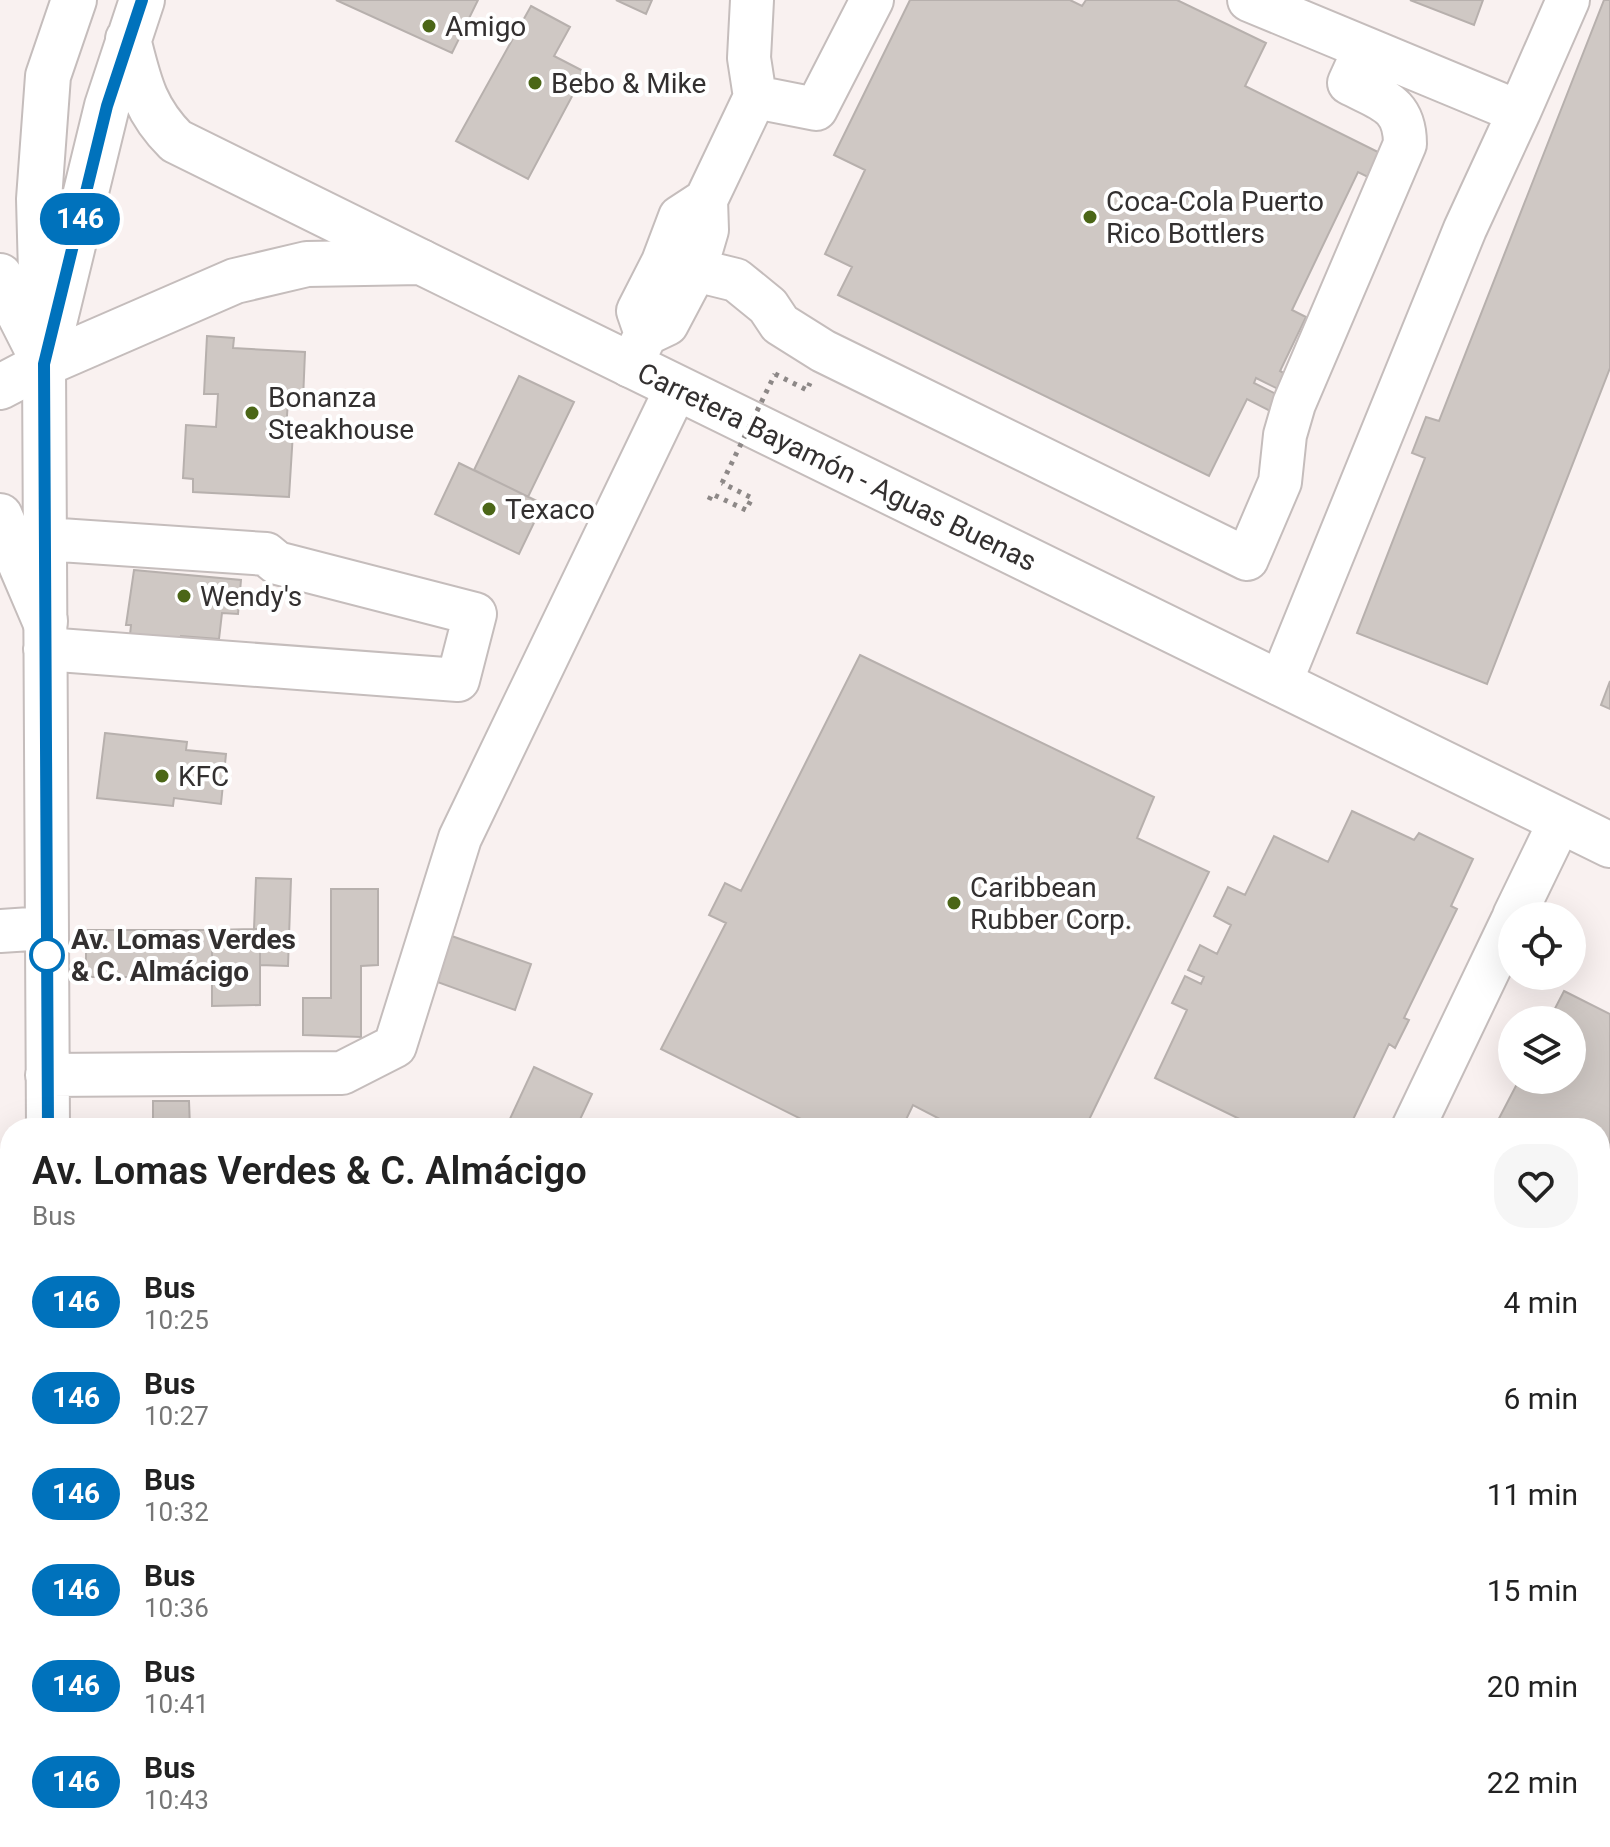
<!DOCTYPE html>
<html lang="en">
<head>
<meta charset="utf-8">
<style>
	:root { --surface:#fff; --page:#f6f6f6; --text:#222; --muted:#767676 }
	body { margin:0; font-family:Roboto,sans-serif; background:var(--page); color:var(--text); height:100vh; display:flex; flex-direction:column; font-size:30px; white-space:nowrap }
	* { box-sizing:border-box; margin:0 }
	p { font-size:26px; color:var(--muted) }
	.icon { flex:none; width:44px; height:44px; fill:none; stroke:currentColor; stroke-width:2; stroke-linecap:round; stroke-linejoin:round }
	.map { position:relative; flex:1; overflow:hidden }
	.drawer { position:absolute; left:0px; top:1118px; width:1610px; height:730px; display:flex; flex-direction:column; background:var(--surface); border-radius:32px 32px 0 0; box-shadow:0 8px 32px #0002 }
	.drawer>* { flex:none }
	.badge { padding:0 16px; border-radius:26px; font-size:28px; line-height:52px }
	.buttons { position:absolute; left:1498px; top:902px; display:grid; gap:16px }
	.buttons a { display:grid; place-items:center; width:88px; height:88px; border-radius:50%; background:var(--surface); box-shadow:0 8px 32px #0002; font-size:40px }
	.map>.badge { position:absolute; translate:-50% -50%; box-shadow:0 0 0 4px #fff }
	.round { display:grid; place-items:center; flex:none; width:84px; height:84px; border-radius:32px; background:var(--page) }
	.summary { display:flex; align-items:center; justify-content:space-between; height:136px; padding:0 32px }
	h1 { font-size:38px; font-weight:600; line-height:60px }
	ul { padding:0; list-style:none }
	li { display:flex; align-items:center; gap:24px; height:96px; padding:0 32px }
	li div { flex:1 }
	li b { display:block; font-size:30px }
	li em { font-style:normal }
	li .badge { min-width:88px; font-weight:700; text-align:center }
	.map>svg:first-child { display:block }
</style>
</head>
<body>
<div class="map">
<svg width="1610" height="1847" viewBox="0 0 1610 1847">
	<rect width="100%" height="100%" fill="#f9f1f0"/>
	<!-- building -->
	<path fill="#cfc8c4" stroke="#b7b0ad" stroke-width="2" d="M336,0h142l-26,53z
		M616,0h36l-6,14z
		M910,0h160l12,6 4,-6h91l89,43 -21,43 139,69 -12,24 -14,-7 -66,138 14,7 -26,54 11,6 -7,15 -28,-14 -2,5 28,14 -8,16 -27,-14 -38,77 -371,-181 14,-28 -27,-13 40,-84 -31,-15z
		M1410,0h73l-9,25z
		M1604,0h6v368l-123,316 -130,-51 68,-175 -13,-5 14,-36 13,4z
		M531,6l39,21 -16,29 31,16 -57,107 -72,-38z
		M207,336l27,2 -1,10 72,4 -2,48h-15l-2,31 7,1 -4,65 -96,-5v-13l-10,-1 3,-53 30,2 2,-33h-14z
		M519,376l55,26 -46,95 -54,-27z
		M459,463l84,41 -24,50 -84,-40z
		M134,570l107,10 -3,34 -16,-1 -3,26 -38,-3 -1,9 -50,-10 1,-10h-5z
		M860,655l294,142 -17,41 72,34 -124,256h-128l-44,-23 -11,23h-83l-158,-79 65,-126 -17,-8 16,-32 16,8z
		M1610,681v28l-9,-4z
		M105,733l82,9 -1,8 40,4 -5,50 -47,-6 -1,8 -76,-8z
		M1352,811l62,29 5,-7 54,26 -22,47 6,3 -53,109 5,2 -14,28 -6,-4 -40,84h-91l-103,-50 32,-68 -15,-7 13,-27 16,8 3,-7 -16,-7 12,-25 17,9 14,-29 -17,-9 14,-29 17,8 29,-59 54,26z
		M256,878l35,1 -3,87 -28,-1v-36h-6z
		M331,889h47v76l-17,1v71l-58,-2v-37h28z
		M254,929h6v76l-48,1v-76z
		M86,930h126v47h-126z
		M446,934l85,30 -16,46 -86,-31z
		M1564,991l46,23v267l-10,20v-173h-106l25,-48h53v-60h-23z
		M534,1067l58,27 -16,34h-58l-10,-5z
		M153,1101h36l1,27h-37z
		M1600,1662l8,5 -8,12z
		M1600,1694l10,7v56l-10,-6z
		M1143,1838h39l-6,9h-19z
		M1225,1838h44l14,9h-64z
		M1406,1838h53l-6,9h-43l-7,-5z
		M1486,1838h34l13,9h-53z"/>
	<g fill="none" stroke-linecap="round" stroke-linejoin="round">
		<!-- minor casing -->
		<g stroke="#c5bdbc" stroke-width="46">
			<path id="minor" d="M752,0l-3,58 6,39
				M1249,0l270,112 49,-112
				M663,262l73,18 32,26 12,18 43,27 424,208 33,-77 5,-47 9,-31 111,-260c0,-41 -24,-44 -56,-61l15,-33
				M646,334l-8,-23 25,-49 17,-45 26,-17
				M44,364l4,764
				M630,366l16,-32 21,-10 28,-53 12,-41 -1,-30 49,-103 61,12 56,-109
				M45,539l221,15 11,9 198,51 -17,66 -413,-31
				M1280,684l185,-455 54,-117
				M1514,916l46,-95
				M0,931l46,-3
				M47,1075l295,-2 53,-27 65,-208 216,-449
				M1413,1128l99,-207
				M1600,1812l10,6
				M54,1838l1,9
				M373,1838v9
				M679,1838v9
				M1026,1838l14,9"/>
		</g>
		<!-- major casing -->
		<g stroke="#c5bdbc" stroke-width="48">
			<path id="major" d="M44,364l191,-83 72,-17 114,-2 1189,583"/>
		</g>
		<!-- highway casing -->
		<g stroke="#c5bdbc" stroke-width="48">
			<path id="highway" d="M128,39c11,43 16,70 48,102l245,121
				M0,276l38,75
				M42,310l-3,-111 9,-123 26,-76
				M44,364l63,-258 35,-106
				M0,387l44,-23
				M0,516l45,105"/>
		</g>
		<!-- path -->
		<path stroke="#8d8887" stroke-width="5" stroke-dasharray="4 6" stroke-linecap="butt" d="M775,374l32,16 3,-7
			M709,500l3,-6 34,16 6,-12 -30,-15"/>
		<!-- minor -->
		<use href="#minor" stroke="#fff" stroke-width="42"/>
		<!-- major -->
		<use href="#major" stroke="#fff" stroke-width="44"/>
		<!-- highway -->
		<use href="#highway" stroke="#fff" stroke-width="44"/>
		<!-- path-bridge -->
		<path stroke="#8d8887" stroke-width="5" stroke-dasharray="4 6" stroke-linecap="butt" d="M722,483l53,-109"/>
	</g>
	<g fill="none" stroke-linecap="round" stroke-linejoin="round">
		<!-- line casing -->
		<g stroke="#fff" stroke-width="18">
			<path id="line" d="M48,1128l-4,-764 63,-258 35,-106"/>
		</g>
		<!-- line -->
		<use href="#line" stroke="#0072bc" stroke-width="12"/>
	</g>
	<!-- markers -->
	<g fill="#4b6617" stroke="#fff" stroke-width="3">
		<circle cx="429" cy="26" r="8"/>
		<circle cx="535" cy="83" r="8"/>
		<circle cx="1090" cy="217" r="8"/>
		<circle cx="252" cy="413" r="8"/>
		<circle cx="489" cy="509" r="8"/>
		<circle cx="184" cy="596" r="8"/>
		<circle cx="162" cy="776" r="8"/>
		<circle cx="954" cy="903" r="8"/>
	</g>
	<circle fill="#fff" stroke="#0072bc" stroke-width="4" cx="47" cy="955" r="16"/>
	<g text-anchor="middle" dominant-baseline="central" stroke-width="8" stroke-linejoin="round" paint-order="stroke">
		<!-- poi labels -->
		<g font-size="28" fill="#333030" stroke="#fff" text-anchor="start">
			<text x="445" y="26">Amigo</text>
			<text x="551" y="83">Bebo &amp; Mike</text>
			<text x="1106" y="201">Coca-Cola Puerto<tspan x="1106" dy="32">Rico Bottlers</tspan></text>
			<text x="268" y="397">Bonanza<tspan x="268" dy="32">Steakhouse</tspan></text>
			<text x="505" y="509">Texaco</text>
			<text x="200" y="596">Wendy's</text>
			<text x="178" y="776">KFC</text>
			<text x="970" y="887">Caribbean<tspan x="970" dy="32">Rubber Corp.</tspan></text>
		</g>
		<!-- street labels -->
		<g font-size="28" fill="#333030" stroke="#fff">
			<text transform="translate(837 467) rotate(26)">Carretera Bayamón - Aguas Buenas</text>
		</g>
		<!-- stop labels -->
		<g font-size="28" font-weight="bold" fill="#333030" stroke="#fff" text-anchor="start">
			<text x="71" y="939">Av. Lomas Verdes<tspan x="71" dy="32">&amp; C. Almácigo</tspan></text>
		</g>
	</g>
</svg>
<div class="buttons">
<a><svg class="icon" aria-label="locate" viewBox="0 0 24 24"><circle cx="12" cy="12" r="6"/><path d="M12 2v4M12 18v4M2 12h4M18 12h4"/></svg></a>
<a><svg class="icon" aria-label="layers" viewBox="0 0 24 24"><path d="M12 4l9 5-9 5-9-5zM3 14l9 5 9-5"/></svg></a>
</div>
<b class="badge" style="left:80px;top:219px;background:#0072bc;color:#fff">146</b>
<section class="drawer">
<div class="summary"><div><h1>Av. Lomas Verdes &amp; C. Almácigo</h1><p>Bus</p></div><a class="round"><svg class="icon" aria-label="heart" viewBox="0 0 24 24"><path d="M12 20l-8-8c-3-5 5-10 8-4 3-6 11-1 8 4z"/></svg></a></div>
<ul>
<li><span class="badge" style="background:#0072bc;color:#fff">146</span><div><b>Bus</b><p>10:25</p></div><em>4 min</em></li>
<li><span class="badge" style="background:#0072bc;color:#fff">146</span><div><b>Bus</b><p>10:27</p></div><em>6 min</em></li>
<li><span class="badge" style="background:#0072bc;color:#fff">146</span><div><b>Bus</b><p>10:32</p></div><em>11 min</em></li>
<li><span class="badge" style="background:#0072bc;color:#fff">146</span><div><b>Bus</b><p>10:36</p></div><em>15 min</em></li>
<li><span class="badge" style="background:#0072bc;color:#fff">146</span><div><b>Bus</b><p>10:41</p></div><em>20 min</em></li>
<li><span class="badge" style="background:#0072bc;color:#fff">146</span><div><b>Bus</b><p>10:43</p></div><em>22 min</em></li>
</ul>
</section>
</div>
</body>
</html>
